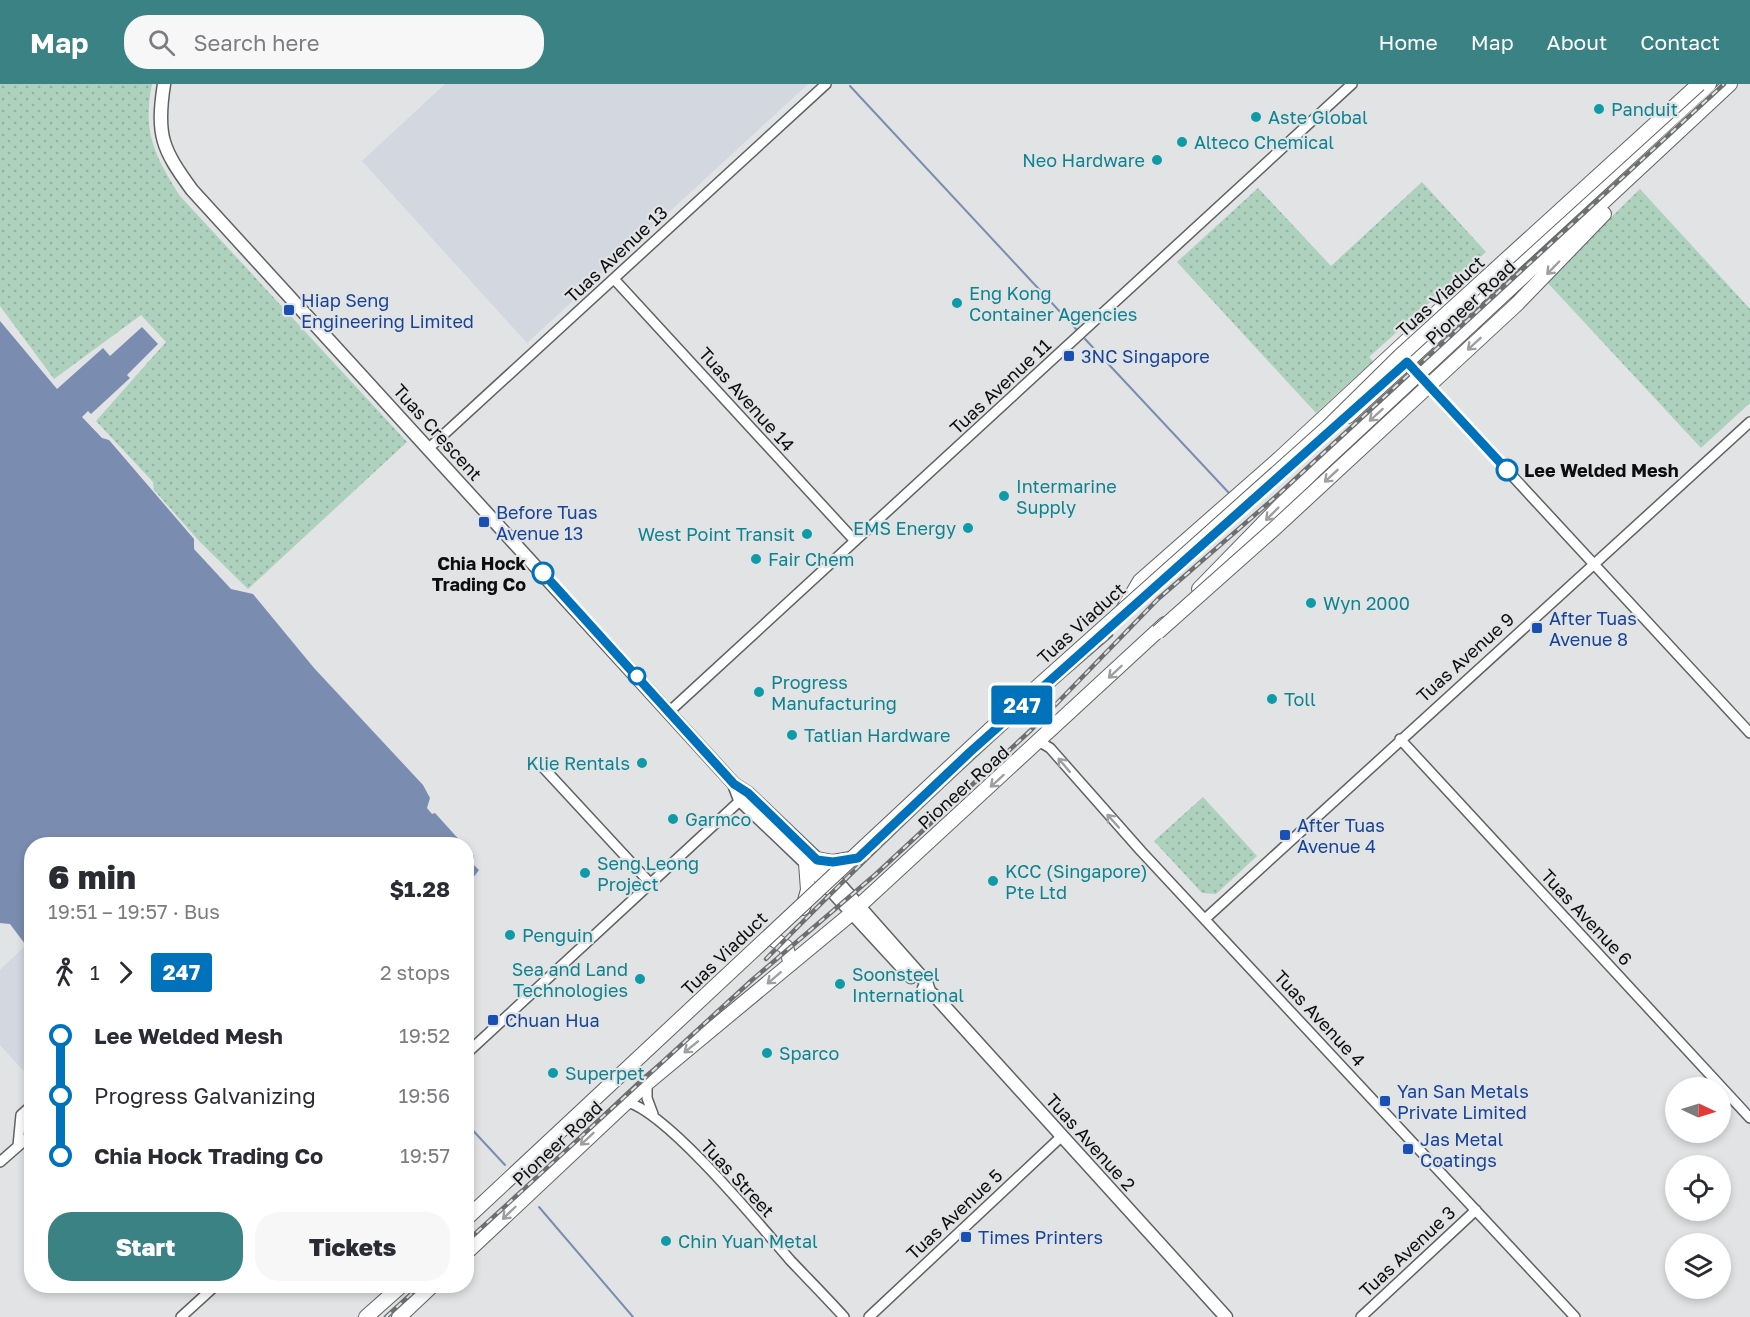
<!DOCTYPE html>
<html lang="en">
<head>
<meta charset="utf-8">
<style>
	:root { --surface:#fff; --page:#f7f7f7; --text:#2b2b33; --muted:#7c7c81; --accent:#3a8284 }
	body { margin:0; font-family:"Golos Text",sans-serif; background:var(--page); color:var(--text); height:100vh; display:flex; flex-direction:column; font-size:22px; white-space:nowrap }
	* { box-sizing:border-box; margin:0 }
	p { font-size:20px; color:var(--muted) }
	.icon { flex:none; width:33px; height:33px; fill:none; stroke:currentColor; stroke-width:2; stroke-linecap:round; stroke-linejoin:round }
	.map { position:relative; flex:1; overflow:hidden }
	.panel { position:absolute; left:24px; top:753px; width:450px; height:456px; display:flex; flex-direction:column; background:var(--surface); border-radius:24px; box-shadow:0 3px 9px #0003 }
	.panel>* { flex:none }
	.badge { padding:0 12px; border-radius:4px; font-size:21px; line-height:39px }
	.needle { width:39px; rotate:94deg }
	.fabs { position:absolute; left:1665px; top:993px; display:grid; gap:12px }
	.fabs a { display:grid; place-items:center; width:66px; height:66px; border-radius:50%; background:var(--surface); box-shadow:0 3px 9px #0003; font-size:30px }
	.map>.badge { position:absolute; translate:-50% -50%; box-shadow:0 0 0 3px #fff }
	.legs { display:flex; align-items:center; gap:9px; height:66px; padding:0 24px; font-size:20px }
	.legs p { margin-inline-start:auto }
	.summary { display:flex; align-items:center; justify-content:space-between; height:102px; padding:0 24px }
	h1 { font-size:33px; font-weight:800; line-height:45px }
	.action { display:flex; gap:12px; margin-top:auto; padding:12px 24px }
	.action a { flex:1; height:69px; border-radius:24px; background:var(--accent); color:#fff; font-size:24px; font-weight:800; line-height:69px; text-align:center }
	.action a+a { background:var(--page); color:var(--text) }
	ul { padding:0 24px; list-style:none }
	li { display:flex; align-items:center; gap:21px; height:60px; font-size:22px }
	li i { display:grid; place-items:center; width:9px; height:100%; margin:0 8px; background:currentColor }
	li i::after { content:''; width:15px; height:15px; margin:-8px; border:4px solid; border-radius:50%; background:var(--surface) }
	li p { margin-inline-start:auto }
	li:first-child i { background:linear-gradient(#0000 50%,currentColor 0) }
	li:last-child i { background:linear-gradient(currentColor 50%,#0000 0) }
	header { display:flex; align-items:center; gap:36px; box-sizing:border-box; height:84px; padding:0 30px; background:var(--accent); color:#fff }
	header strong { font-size:28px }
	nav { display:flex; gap:33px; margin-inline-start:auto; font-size:21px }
	.search { width:420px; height:54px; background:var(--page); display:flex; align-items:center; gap:15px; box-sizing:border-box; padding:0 21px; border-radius:24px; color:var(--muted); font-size:22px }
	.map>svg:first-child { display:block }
</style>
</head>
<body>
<header>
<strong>Map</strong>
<div class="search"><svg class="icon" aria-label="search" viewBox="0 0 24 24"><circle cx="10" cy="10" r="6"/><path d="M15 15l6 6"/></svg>Search here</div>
<nav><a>Home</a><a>Map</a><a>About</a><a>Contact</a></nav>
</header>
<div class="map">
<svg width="1750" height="1233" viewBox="0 0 1750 1233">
	<defs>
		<pattern id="grass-dots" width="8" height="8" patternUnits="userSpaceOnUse" patternTransform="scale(1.5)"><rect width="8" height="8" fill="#add1bd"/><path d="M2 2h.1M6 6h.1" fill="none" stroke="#94b2a1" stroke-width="1.8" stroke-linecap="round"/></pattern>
	</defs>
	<rect width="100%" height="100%" fill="#e1e3e5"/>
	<!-- built -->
	<path fill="#d2d7e0" d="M445,0h363l-281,259 -165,-182z
		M24,863l7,10v122l-31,-34v-75z"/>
	<!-- grass -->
	<path fill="url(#grass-dots)" d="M0,0h152c-10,49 3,72 28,112l227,246 -159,147 -48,-47 -46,-52 -1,-8 -57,-61 70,-79 -25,-27 -87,64 -54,-73z
		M1422,98l64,70 -117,105 4,4 -57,52 -139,-151 81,-74 73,78z
		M1640,105l110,120v94l-49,45 -155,-167z
		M1203,713l54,59 -41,38 -14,-1 -48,-52z"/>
	<!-- water -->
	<path fill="#7a8db0" d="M0,237l57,68 46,-41 7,8 32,-29 16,17 -31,31 3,3 -39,36 -3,-3 -6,6 20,21 7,2 85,99v10l37,40 22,5 61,74 109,117 7,13 -3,10 5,6 3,-1 28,31h-431l-1,108 -21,-28 -10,-1z
		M467,764l7,8 -1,8 6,6 -12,16z"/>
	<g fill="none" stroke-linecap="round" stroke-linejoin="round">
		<!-- stream -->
		<path stroke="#7a8db0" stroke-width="2" d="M850,2l226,243
			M1085,255l144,154
			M466,1039l39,42
			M539,1123l94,110"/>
		<!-- street casing -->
		<g stroke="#606163" stroke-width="12">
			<path id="street" d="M614,195l241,262
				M1407,278l343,371
				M429,364l397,-364
				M670,627l682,-627
				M1400,655l350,379
				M1040,658l10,6 91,103 434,466
				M538,678l113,122
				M1205,835l545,-497
				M466,970l278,-257
				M647,999v15l6,16
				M627,1018c41,11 132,122 163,158 18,19 36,37 54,57
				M18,1062l3,-31 11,-10
				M0,1078l32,-28
				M181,1233l34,-31
				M869,1233l193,-181
				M1361,1233l115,-107"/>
		</g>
		<!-- secondary casing -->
		<g stroke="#606163" stroke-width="15">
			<path id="secondary" d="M164,0c-8,51 -2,65 28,106l542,594 14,9 69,66 109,123 3,9
				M734,700l6,16 66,63 105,114
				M924,904l12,9 290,320"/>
		</g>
		<!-- primary casing -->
		<g stroke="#606163" stroke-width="16">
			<path id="primary" d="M1517,220l87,-90
				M1348,332l361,-332
				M1199,505l114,-117 417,-388
				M1124,524l16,-27 140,-123 176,-163 20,-14
				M817,775l16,3 23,-4
				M803,824l5,-18 -2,-27
				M773,855l13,8 5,17
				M466,1169l181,-170 199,-165 319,-294
				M366,1233l35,-31
				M399,1233l33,-31"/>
		</g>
		<!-- street -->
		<use href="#street" stroke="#fff" stroke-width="9"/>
		<!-- secondary -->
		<use href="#secondary" stroke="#fff" stroke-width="12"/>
		<!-- primary -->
		<use href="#primary" stroke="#fff" stroke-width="14"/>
		<!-- rail casing -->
		<g stroke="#6d6e70" stroke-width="4.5">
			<path id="rail" d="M766,875c111,-113 225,-222 345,-324
				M466,1158l286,-262 124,-106 155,-144 127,-131 122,-106 444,-409
				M386,1233l34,-31"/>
		</g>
		<!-- rail -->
		<use href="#rail" stroke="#e1e3e5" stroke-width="2" stroke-dasharray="7" stroke-linecap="butt"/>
		<!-- primary-bridge casing -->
		<g stroke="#606163" stroke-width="16" stroke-linecap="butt">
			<path id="primary-bridge" d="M1158,548l117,-104 242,-224
				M466,1135l531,-496 331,-296 72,-71 299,-272"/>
		</g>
		<!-- primary-bridge -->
		<use href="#primary-bridge" stroke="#fff" stroke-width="14"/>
	</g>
	<!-- one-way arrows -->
	<defs><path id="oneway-shaft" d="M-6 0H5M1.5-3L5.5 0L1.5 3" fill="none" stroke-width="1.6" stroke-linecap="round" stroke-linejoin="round" transform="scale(1.5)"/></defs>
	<g stroke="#9f9f9f">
		<use href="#oneway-shaft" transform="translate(1553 184) rotate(134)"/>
		<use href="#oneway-shaft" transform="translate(1474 260) rotate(137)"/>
		<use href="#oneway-shaft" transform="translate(1376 331) rotate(138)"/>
		<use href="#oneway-shaft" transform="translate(1331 392) rotate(137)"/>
		<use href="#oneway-shaft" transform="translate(1272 430) rotate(135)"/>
		<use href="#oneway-shaft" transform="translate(1115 588) rotate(137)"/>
		<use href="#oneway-shaft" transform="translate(1064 681) rotate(-130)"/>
		<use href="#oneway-shaft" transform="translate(997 697) rotate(138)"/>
		<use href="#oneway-shaft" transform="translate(1113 737) rotate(-132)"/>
		<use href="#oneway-shaft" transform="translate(774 894) rotate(139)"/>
		<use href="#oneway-shaft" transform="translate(691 963) rotate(141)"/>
		<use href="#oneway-shaft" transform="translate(587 1055) rotate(137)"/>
		<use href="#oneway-shaft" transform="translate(509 1129) rotate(136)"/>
	</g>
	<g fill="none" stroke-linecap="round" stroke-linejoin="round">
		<!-- line-1 casing -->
		<g stroke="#fff" stroke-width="14">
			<path id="line-1" d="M543,489l191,211 14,9 69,67 16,2 25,-4 112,-106 437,-390 100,108"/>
		</g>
		<!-- line-1 -->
		<use href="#line-1" stroke="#0072bc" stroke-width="9"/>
	</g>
	<!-- markers -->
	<g fill="#0f9aa8" stroke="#e1e3e5" stroke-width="2">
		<circle cx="1599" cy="25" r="6"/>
		<circle cx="1256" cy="33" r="6"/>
		<circle cx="1182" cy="58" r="6"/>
		<circle cx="1157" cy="76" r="6"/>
		<circle cx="957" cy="219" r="6"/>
		<circle cx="1004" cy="412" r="6"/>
		<circle cx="968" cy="444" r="6"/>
		<circle cx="807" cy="450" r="6"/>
		<circle cx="756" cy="475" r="6"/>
		<circle cx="1311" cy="519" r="6"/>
		<circle cx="759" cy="608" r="6"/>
		<circle cx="1272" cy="615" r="6"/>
		<circle cx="792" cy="651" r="6"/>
		<circle cx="642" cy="679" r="6"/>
		<circle cx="673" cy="735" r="6"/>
		<circle cx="585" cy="789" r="6"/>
		<circle cx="993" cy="797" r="6"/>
		<circle cx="510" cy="851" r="6"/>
		<circle cx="640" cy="895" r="6"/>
		<circle cx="840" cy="900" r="6"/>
		<circle cx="767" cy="969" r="6"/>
		<circle cx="553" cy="989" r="6"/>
		<circle cx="666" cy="1157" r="6"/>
	</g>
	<g fill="#1a4fb4" stroke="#e1e3e5" stroke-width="2">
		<rect x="283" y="220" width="12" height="12" rx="3"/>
		<rect x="1063" y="266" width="12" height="12" rx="3"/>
		<rect x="478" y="432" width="12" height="12" rx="3"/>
		<rect x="1531" y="538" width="12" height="12" rx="3"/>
		<rect x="1279" y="745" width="12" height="12" rx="3"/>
		<rect x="487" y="930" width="12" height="12" rx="3"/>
		<rect x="1379" y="1011" width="12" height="12" rx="3"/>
		<rect x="1402" y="1059" width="12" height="12" rx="3"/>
		<rect x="960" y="1147" width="12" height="12" rx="3"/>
	</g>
	<g fill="#fff" stroke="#0072bc" stroke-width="3">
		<circle cx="1507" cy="386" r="10"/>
		<circle cx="543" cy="489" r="10"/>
		<circle cx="637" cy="592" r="8"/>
	</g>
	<g text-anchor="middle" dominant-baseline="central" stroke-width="4.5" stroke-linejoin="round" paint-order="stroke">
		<!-- culture labels -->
		<g font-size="18" fill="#0d838f" stroke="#e1e3e5" text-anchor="start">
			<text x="1611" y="25">Panduit</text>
			<text x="1268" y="33">Aste Global</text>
			<text x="1194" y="58">Alteco Chemical</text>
			<text x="1145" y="76" text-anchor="end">Neo Hardware</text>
			<text x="969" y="209">Eng Kong<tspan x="969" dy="21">Container Agencies</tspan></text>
			<text x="1016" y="402">Intermarine<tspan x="1016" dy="21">Supply</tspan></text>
			<text x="956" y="444" text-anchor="end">EMS Energy</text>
			<text x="795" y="450" text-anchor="end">West Point Transit</text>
			<text x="768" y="475">Fair Chem</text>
			<text x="1323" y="519">Wyn 2000</text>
			<text x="771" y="598">Progress<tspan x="771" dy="21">Manufacturing</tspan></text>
			<text x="1284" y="615">Toll</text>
			<text x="804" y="651">Tatlian Hardware</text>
			<text x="630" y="679" text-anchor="end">Klie Rentals</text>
			<text x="685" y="735">Garmco</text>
			<text x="597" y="779">Seng Leong<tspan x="597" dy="21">Project</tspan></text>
			<text x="1005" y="787">KCC (Singapore)<tspan x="1005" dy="21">Pte Ltd</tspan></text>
			<text x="522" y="851">Penguin</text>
			<text x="628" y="885" text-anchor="end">Sea and Land<tspan x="628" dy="21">Technologies</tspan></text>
			<text x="852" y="890">Soonsteel<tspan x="852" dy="21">International</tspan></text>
			<text x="779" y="969">Sparco</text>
			<text x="565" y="989">Superpet</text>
			<text x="678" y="1157">Chin Yuan Metal</text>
		</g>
		<!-- street labels -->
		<g font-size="18" fill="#0e0e0f" stroke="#e1e3e5">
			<text transform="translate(616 170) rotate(-43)">Tuas Avenue 13</text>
			<text transform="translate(1440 212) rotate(-42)">Tuas Viaduct</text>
			<text transform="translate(1470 218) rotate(-43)">Pioneer Road</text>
			<text transform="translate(1000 302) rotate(-43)">Tuas Avenue 11</text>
			<text transform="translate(747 315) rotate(48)">Tuas Avenue 14</text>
			<text transform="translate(438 348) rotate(48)">Tuas Crescent</text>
			<text transform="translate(1081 539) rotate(-42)">Tuas Viaduct</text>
			<text transform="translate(1465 573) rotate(-42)">Tuas Avenue 9</text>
			<text transform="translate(963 703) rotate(-42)">Pioneer Road</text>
			<text transform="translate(1587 833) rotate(47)">Tuas Avenue 6</text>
			<text transform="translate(724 869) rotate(-44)">Tuas Viaduct</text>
			<text transform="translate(1320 934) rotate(47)">Tuas Avenue 4</text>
			<text transform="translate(1091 1058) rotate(48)">Tuas Avenue 2</text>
			<text transform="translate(557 1059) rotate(-43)">Pioneer Road</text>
			<text transform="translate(738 1094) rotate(47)">Tuas Street</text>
			<text transform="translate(954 1130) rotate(-43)">Tuas Avenue 5</text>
			<text transform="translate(1407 1167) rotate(-43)">Tuas Avenue 3</text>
		</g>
		<!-- transit labels -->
		<g font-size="18" fill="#164399" stroke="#e1e3e5" text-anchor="start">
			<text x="301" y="216">Hiap Seng<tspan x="301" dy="21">Engineering Limited</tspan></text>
			<text x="1081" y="272">3NC Singapore</text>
			<text x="496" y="428">Before Tuas<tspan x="496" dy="21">Avenue 13</tspan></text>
			<text x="1549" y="534">After Tuas<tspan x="1549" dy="21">Avenue 8</tspan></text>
			<text x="1297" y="741">After Tuas<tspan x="1297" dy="21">Avenue 4</tspan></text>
			<text x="505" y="936">Chuan Hua</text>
			<text x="1397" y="1007">Yan San Metals<tspan x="1397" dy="21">Private Limited</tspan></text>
			<text x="1420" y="1055">Jas Metal<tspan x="1420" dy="21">Coatings</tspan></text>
			<text x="978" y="1153">Times Printers</text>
		</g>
		<!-- stop labels -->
		<g font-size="18" font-weight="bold" fill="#0e0e0f" stroke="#e1e3e5" text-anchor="start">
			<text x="1524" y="386">Lee Welded Mesh</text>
			<text x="526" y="479" text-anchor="end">Chia Hock<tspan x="526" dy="21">Trading Co</tspan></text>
		</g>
	</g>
</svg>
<div class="fabs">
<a><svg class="needle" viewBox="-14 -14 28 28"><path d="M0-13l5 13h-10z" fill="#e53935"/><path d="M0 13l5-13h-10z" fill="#7c7c81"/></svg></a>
<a><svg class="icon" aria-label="locate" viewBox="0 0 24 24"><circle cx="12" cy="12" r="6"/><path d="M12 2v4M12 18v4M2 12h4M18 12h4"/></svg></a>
<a><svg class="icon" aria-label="layers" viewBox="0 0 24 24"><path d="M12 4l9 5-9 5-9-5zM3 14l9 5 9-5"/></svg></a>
</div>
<b class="badge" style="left:1022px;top:621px;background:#0072bc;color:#fff">247</b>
<section class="panel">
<div class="summary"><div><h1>6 min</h1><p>19:51 – 19:57 · Bus</p></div><b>$1.28</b></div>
<div class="legs"><svg class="icon" aria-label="walk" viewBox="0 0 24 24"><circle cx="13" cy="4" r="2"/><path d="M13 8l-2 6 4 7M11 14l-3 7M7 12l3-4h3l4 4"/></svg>1<svg class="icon" aria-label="forward" viewBox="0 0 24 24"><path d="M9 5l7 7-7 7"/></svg><b class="badge" style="background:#0072bc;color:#fff">247</b><p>2 stops</p></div>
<ul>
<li><i style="color:#0072bc"></i><b>Lee Welded Mesh</b><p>19:52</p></li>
<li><i style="color:#0072bc"></i><span>Progress Galvanizing</span><p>19:56</p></li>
<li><i style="color:#0072bc"></i><b>Chia Hock Trading Co</b><p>19:57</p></li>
</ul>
<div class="action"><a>Start</a><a>Tickets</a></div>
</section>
</div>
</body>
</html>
